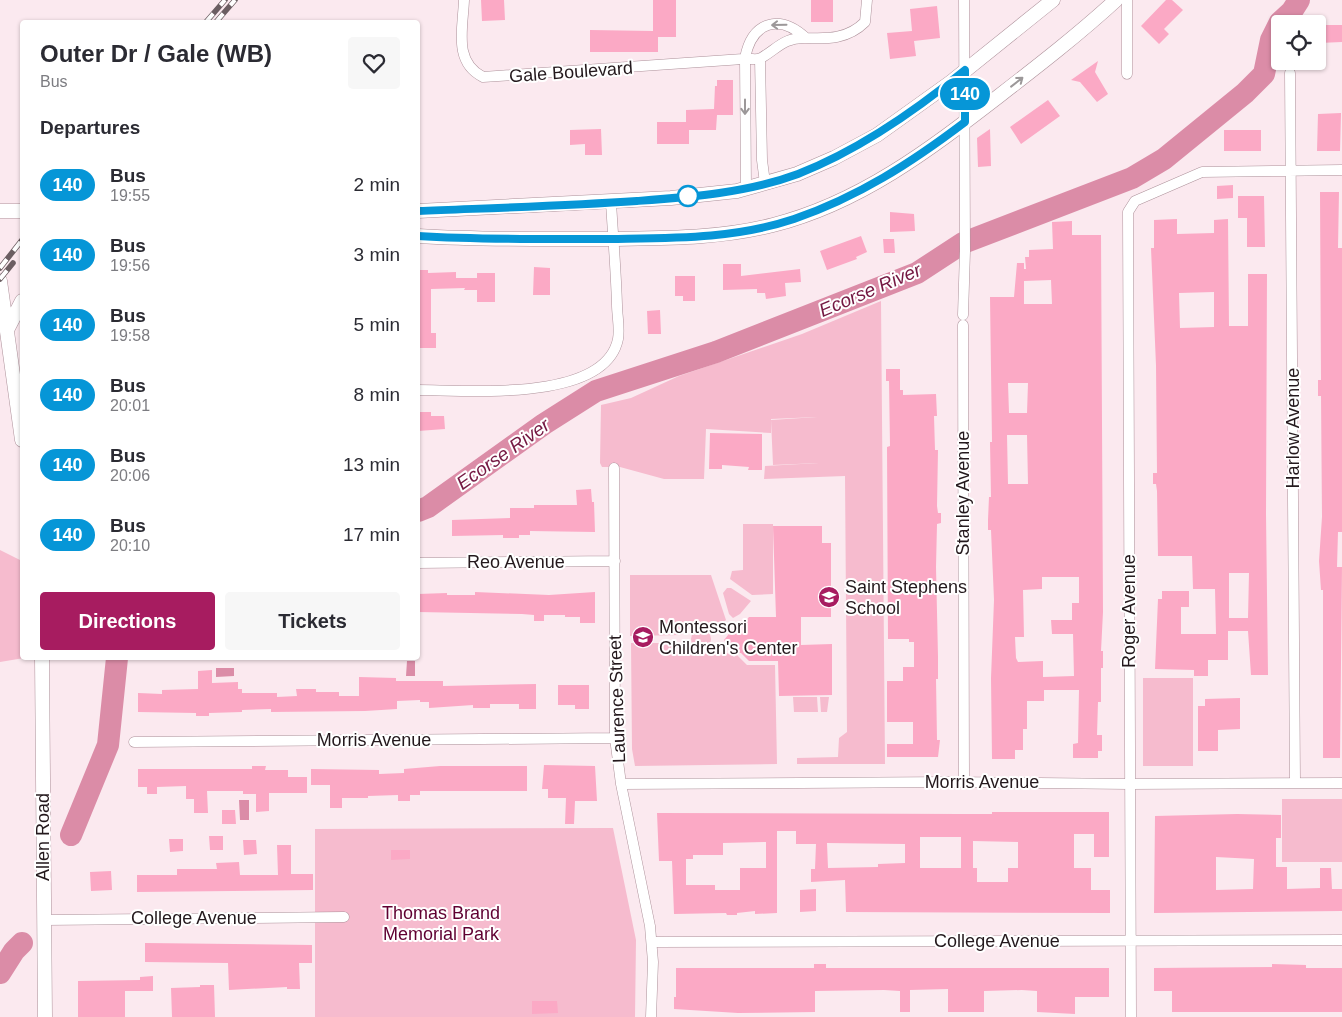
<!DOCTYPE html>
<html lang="en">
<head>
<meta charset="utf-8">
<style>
	:root { --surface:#fff; --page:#f7f7f7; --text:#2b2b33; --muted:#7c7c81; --accent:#a71c60 }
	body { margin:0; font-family:Arial,sans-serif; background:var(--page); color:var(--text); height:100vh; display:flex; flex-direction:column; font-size:19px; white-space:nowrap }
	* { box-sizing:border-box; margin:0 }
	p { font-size:16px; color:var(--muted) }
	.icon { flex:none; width:28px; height:28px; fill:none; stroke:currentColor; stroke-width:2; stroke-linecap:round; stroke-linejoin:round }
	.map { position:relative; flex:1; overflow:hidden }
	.drawer { position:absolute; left:20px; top:20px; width:400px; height:640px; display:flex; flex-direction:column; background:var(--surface); border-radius:5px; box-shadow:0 1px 4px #0004 }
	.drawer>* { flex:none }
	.badge { padding:0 10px; border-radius:16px; font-size:18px; line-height:32px }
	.controls { position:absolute; left:1271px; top:15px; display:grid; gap:10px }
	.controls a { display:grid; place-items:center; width:55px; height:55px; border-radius:5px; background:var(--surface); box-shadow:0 1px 4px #0004; font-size:25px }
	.map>.badge { position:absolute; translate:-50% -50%; box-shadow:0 0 0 2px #fff }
	h2 { padding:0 20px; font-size:19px; line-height:45px }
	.round { display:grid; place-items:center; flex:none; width:52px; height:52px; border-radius:5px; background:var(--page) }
	.headline { display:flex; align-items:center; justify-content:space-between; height:85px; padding:0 20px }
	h1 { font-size:24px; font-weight:700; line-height:38px }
	.button { display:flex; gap:10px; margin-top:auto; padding:10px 20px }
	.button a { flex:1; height:58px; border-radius:5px; background:var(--accent); color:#fff; font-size:20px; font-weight:700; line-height:58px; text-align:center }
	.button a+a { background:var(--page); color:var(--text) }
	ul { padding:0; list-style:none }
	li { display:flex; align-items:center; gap:15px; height:70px; padding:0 20px }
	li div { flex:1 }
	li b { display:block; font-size:19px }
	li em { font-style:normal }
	li .badge { min-width:55px; font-weight:700; text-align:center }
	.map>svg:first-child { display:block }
</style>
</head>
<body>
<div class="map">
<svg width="1342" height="1017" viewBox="0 0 1342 1017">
	<rect width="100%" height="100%" fill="#fbe9ef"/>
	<!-- green -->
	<path fill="#f6bbce" d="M881,301l4,463h-88v-6l41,-1 1,-19 8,-6 -2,-256 -81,3 1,-13 54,-3 -46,2 -2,-45 46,-3 -46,2v14l-65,-4 -2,50h-40l-44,-12h-18l-2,-4 1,-58 30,-7 48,-22 123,-42z
		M743,524h30v70l-21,1 -22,-16 2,-8 11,-1z
		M0,550l22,11 2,97 -24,4z
		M630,575h81l15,45 -10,10 -5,-4 -13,-4 -17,13 -51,1z
		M727,588h4l20,13 -11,13 -7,4 -4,-4 -6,-21z
		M691 639a10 10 0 1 1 20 0a10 10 0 1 1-20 0Z
		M631,643h50l16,12c14,-1 25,-8 37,2l3,-2 10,10h28l2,99 -142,2 -3,-17z
		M1143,678h50v88h-50z
		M793,697h24l1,15h-24z
		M820,697h9l-2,15h-6z
		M1282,799h60v63h-60z
		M613,828l23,112 -1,77h-320v-188z"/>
	<!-- water -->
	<path fill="#db8ca7" d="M407,661h8v15h-9z
		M216,668h18v8l-18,1z
		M239,800h10v20h-9z"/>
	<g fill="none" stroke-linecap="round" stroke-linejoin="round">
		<!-- river -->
		<path stroke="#db8ca7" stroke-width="22" d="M418,511l10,-4 116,-83 52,-33 120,-39 201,-79 46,-30 169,-65 32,-19 81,-66 19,-19 7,-34 9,-18 12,-11 7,-11
			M71,835l37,-90 9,-87
			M0,973l14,-22 8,-8"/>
	</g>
	<!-- building -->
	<path fill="#fba9c5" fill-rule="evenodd" d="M481,0h23l1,20 -23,1z
		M653,0h23v37h-18v15h-68v-22l63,1z
		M811,0h22v22h-22z
		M1166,0h6l11,10 -19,19 5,5 -10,10 -18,-18z
		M937,6l3,32 -26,3 2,15 -26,3 -3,-26 25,-2 -2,-22z
		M1318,25h24v17l-23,1z
		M1098,61l-3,11 13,22 -11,8 -17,-20 -9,-2z
		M717,80h16v35h-16l-1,15h-27v14h-32v-22h29v-12l28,-1 1,-23h2z
		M1048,100l12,16 -39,28 -11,-17z
		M1341,113l-1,38h-23l1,-37z
		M601,129l1,26h-17v-11l-15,1v-15z
		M990,129l1,37 -13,1 -1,-29z
		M1224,130h37v21h-37z
		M1233,185v13l-16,1v-13z
		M1320,192h19l-1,56h4v284h-4l-1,35h5l-2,191h-17v-168h-2l-2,-29 3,-44 -1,-121h-3v-16h3z
		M1238,196h26l1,51h-18v-29h-9z
		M890,212l24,2 1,17 -25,1z
		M1177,219v15l37,-1v-13l14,-1 1,107h19v-52h19l-1,240 2,161h-17l-3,-44h-20v29h-20v16h-14v-6l-39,-1 3,-70h4v-8h27v16h-8v27h35l-1,-45h-22l-1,-33h-34l-1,-65 -1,-7h-3v-11h4l-1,-108 -5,-117h3v-28zM1214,292v35l-34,1 -1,-35zM1229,573h20l-1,45h-19z
		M1072,221v14h29l2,377 -2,39h2v17h-2v34h-3l-1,33h5v16h-4v7h-25v-14l5,-1 1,-53h-35v11h-17v28h-4v21h-8v9h-23l-1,-81 3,-78 -3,-70h-3v-10l1,-23h2l-1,-55h2l-2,-145h24l3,-34h7v6h2l-1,-12h4v-7l24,-1 -1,-27zM1051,280l1,24h-28v-23zM1008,383h20l-1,30h-18zM1007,435h20l1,49h-20zM1042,577h37v26h-7v17h-21l1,14h21l1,42 -31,1v-16l-25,1 -2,-4 -1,-21h9l-1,-47 19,-1z
		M861,236l6,16 -11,5 1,2 -30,11 -7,-19z
		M883,239h11l1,14h-11z
		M723,264h18v12l59,-7 1,13 -16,1 1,13 -20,3 -1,-6h-8v-4l-34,1z
		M534,267l16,1v27h-17z
		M418,270h10v3l28,-1v6h21v-5h18v29h-18v-12h-13l1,-2 -34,1v44h5v15h-18z
		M675,276h20v25h-12v-5h-8z
		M660,310l1,24h-13l-1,-23z
		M886,369h14v21h3v5l33,-1 1,22h-3l1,34h3l-1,56 1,7h3v10l-4,1 -1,43 2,90v22h-2l1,61h3l-2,17h-51v-13h26v-22h-26v-41h16v-14h11v-25h-5v-3h-21l-1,-192 3,-1 -1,-65h-3z
		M418,412h13v4h13l1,13 -27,2z
		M710,433l52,1v36h-14l1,-3 -27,-2v4h-13z
		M591,489l1,13h2l1,30 -65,-1v4h-11v3h-16v-3l-51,1v-16l58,-2v-10h24v-3h43l-1,-15z
		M773,526h49v17h9v74h-30v28l31,-1v51l-53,1 -1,-35h-29l-8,-8h-5l-12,-13 12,-15h6l7,-8h27z
		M475,592l74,3 46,-3v31h-15v-6h-15v-2h-21v6h-10v-6l-12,-1 -104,-2v-18l29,-1v2h28z
		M212,670v13l26,-1v7h4v4h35v4l20,-1 -1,-7h20v3h23v4h20v-19l37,1v3h47v5l93,-2v25h-17v-5h-29v4h-17v-3l-44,3v-6h-9v-2l-23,1v8l-32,2 -94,1v-3l-29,1v2l-33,1v3h-13v-3l-58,-1v-19l24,1v-4l36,-1v-18z
		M558,685h31v24h-14v-4h-17z
		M1240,698v31l-22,1v21h-20v-45h7v-7z
		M544,765l51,1 2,35h-22l-1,23h-9l1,-26h-18v-9h-6z
		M252,766h14l-1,4h23v7h19v16h-38v18l-13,1v-18h-13v-3h-36l1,22h-14v-14h-8v-13l-29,1v7h-10v-7h-9v-18h114z
		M440,766h87v25h-107v4h-10v6h-12v-6l-30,1v2h-26v10h-12v-23h-19v-16l68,1v4l25,-1v-4z
		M222,810h13l1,14h-14z
		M992,812h117v45h-15v-23h-20v34h17v22h19v23l-264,-1 -1,-32 -34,2v-13h4l1,-25h-20v-13h-19v82l-22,1v-3l-18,2v2h-10l-1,-2 -52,1 -2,-53h-13l-2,-48 302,1h33zM920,837h41v31h-41zM973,841l45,1v26h-10v14h-31v-14h-4zM766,842v26h-26v22h-25v-5h-29v-26h7v-4h30v-12zM827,843l78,1v19l-27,1v3l-50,1z
		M1237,814l44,1v23h-5v29h11v22l33,-1v-20h11l1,21h10v22l-188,2 1,-97zM1216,857l38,2 -1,30 -37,1z
		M209,836h14v14h-13z
		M169,839h14v12l-13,1z
		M243,840h13l1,14 -13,1z
		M277,845h14v29h22v16l-176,2v-17h40v-6h40l-1,-6 23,-1 1,13h38z
		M391,850h19v9l-19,1z
		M111,871l1,19 -21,1 -1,-19z
		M816,889v22l-16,1v-22z
		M145,943l167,2v18h-13l1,26h-13v-2l-58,3 -1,-27 -83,-1z
		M814,964h12v4h283v29h-34v17l-38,-2v-21l-15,-1 -38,1v21h-36v-23l-38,1v22h-10v-21l-16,-1 -69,1v21l-77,1 -64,-4v-12h2v-29h138z
		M1272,964l34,1v3h36v44h-170v-21h-18v-23l118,-1z
		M153,976v15h-28v26h-47v-36l62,-1v-3z
		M200,985h14l1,32h-43l-1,-29 29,-1z
		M532,1001h25l1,12 -26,1z"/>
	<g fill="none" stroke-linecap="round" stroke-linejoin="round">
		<!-- minor casing -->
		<g stroke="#ad919a" stroke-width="11">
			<path id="minor" d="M464,0c-1,28 -11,62 19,77l260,-18 2,-1c5,1 12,2 16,0 16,-9 23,-21 45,-20 -27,-25 -54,-16 -61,20l1,131
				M1127,0v74
				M806,38c22,1 42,1 59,-16l2,-22
				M760,59l2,101 3,23
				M1290,73l5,709
				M963,315l2,-64 -1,-251
				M963,325l1,457
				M418,390c48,0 187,13 200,-51 2,-11 -1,-24 -1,-34 -1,-35 -4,-68 -6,-103
				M614,468l1,270 6,46 29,142 3,36 -2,55
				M418,563l197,-2
				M134,742l481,-4
				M621,784l331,-2 177,2 213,-1
				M44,920l300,-3
				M652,942l690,-2
				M1131,1017l-3,-805 7,-11 67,-29 140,-2"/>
		</g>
		<!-- secondary casing -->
		<g stroke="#ad919a" stroke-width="15">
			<path id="secondary" d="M0,211h22
				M418,211l253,-13 66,-7 60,-17 37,-16 43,-23 74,-53 102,-82
				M418,236c63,4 126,3 189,3 56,-1 111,0 166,-14 87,-22 156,-75 226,-129 40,-31 80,-62 117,-96
				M0,281l22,159
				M7,330l15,-29
				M42,658l3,359"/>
		</g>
		<!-- minor -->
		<use href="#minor" stroke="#fff" stroke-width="10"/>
		<!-- secondary -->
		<use href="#secondary" stroke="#fff" stroke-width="14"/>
		<!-- rail casing -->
		<g stroke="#6b5e62" stroke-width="5.5">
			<path id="rail" d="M206,22l19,-22
				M216,22l19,-22
				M0,268l22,-28
				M0,279l13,-16"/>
		</g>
		<!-- rail -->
		<use href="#rail" stroke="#fff" stroke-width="4" stroke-dasharray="11" stroke-linecap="butt"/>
	</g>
	<!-- one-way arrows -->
	<defs><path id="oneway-shaft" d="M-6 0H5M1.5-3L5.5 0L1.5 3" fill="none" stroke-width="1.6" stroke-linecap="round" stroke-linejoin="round" transform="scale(1.25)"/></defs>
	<g stroke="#9c9899">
		<use href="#oneway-shaft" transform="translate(779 25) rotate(179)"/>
		<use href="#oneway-shaft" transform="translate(1017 82) rotate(-38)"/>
		<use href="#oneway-shaft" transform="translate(745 107) rotate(90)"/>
	</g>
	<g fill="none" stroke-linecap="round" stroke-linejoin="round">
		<!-- line casing -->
		<g stroke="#fff" stroke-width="11">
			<path id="line" d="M418,211c73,-3 146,-5 219,-10 54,-4 110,-8 161,-27 61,-24 116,-62 167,-104v52c-54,41 -107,75 -171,97 -60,20 -121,19 -183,20 -65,0 -129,1 -193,-3"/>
		</g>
		<!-- line -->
		<use href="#line" stroke="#0696d7" stroke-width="8"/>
	</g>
	<!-- icons -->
	<defs>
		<g id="school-disc" transform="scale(1.125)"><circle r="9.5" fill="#a71c60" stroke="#fff"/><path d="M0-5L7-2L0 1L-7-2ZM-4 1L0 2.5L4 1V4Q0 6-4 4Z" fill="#fff"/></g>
	</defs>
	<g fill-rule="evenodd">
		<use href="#school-disc" x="829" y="597"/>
		<use href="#school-disc" x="643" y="637"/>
	</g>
	<!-- markers -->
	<circle fill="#fff" stroke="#0696d7" stroke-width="2.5" cx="688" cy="196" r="10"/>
	<g text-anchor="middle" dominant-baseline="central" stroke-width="4" stroke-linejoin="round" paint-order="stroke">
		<!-- street labels -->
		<g font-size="18" fill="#24191d" stroke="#fff">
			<text transform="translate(571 72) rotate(-4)">Gale Boulevard</text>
			<text transform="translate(1293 428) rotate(-90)">Harlow Avenue</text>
			<text transform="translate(963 493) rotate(-90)">Stanley Avenue</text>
			<text x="516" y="562">Reo Avenue</text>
			<text transform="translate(1129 611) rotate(-90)">Roger Avenue</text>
			<text transform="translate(617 699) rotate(-92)">Laurence Street</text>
			<text x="374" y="740">Morris Avenue</text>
			<text x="982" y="782">Morris Avenue</text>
			<text transform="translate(43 837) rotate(-90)">Allen Road</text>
			<text x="194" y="918">College Avenue</text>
			<text x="997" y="941">College Avenue</text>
		</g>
		<!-- poi labels -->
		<g font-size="18" fill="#24191d" stroke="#fff" text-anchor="start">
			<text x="845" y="587">Saint Stephens<tspan x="845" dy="21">School</tspan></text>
			<text x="659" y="627">Montessori<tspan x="659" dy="21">Children's Center</tspan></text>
		</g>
		<!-- park labels -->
		<g font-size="18" fill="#600032" stroke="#fff">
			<text x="441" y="913">Thomas Brand<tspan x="441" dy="21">Memorial Park</tspan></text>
		</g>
		<!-- water labels -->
		<g font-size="19" font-style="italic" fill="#751943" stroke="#fff">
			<text transform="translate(870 290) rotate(-23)">Ecorse River</text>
			<text transform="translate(503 454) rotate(-35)">Ecorse River</text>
		</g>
	</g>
</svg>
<div class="controls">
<a><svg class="icon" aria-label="locate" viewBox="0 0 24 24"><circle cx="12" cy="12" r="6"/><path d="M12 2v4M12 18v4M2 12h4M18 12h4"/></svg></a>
</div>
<b class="badge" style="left:965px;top:94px;background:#0696d7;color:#fff">140</b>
<section class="drawer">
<div class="headline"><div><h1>Outer Dr / Gale (WB)</h1><p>Bus</p></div><a class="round"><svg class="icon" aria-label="heart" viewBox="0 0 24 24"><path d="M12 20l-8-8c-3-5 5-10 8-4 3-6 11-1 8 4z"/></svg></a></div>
<h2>Departures</h2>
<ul>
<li><span class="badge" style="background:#0696d7;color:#fff">140</span><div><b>Bus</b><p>19:55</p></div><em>2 min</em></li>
<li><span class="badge" style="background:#0696d7;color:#fff">140</span><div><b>Bus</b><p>19:56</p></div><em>3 min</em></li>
<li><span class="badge" style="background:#0696d7;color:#fff">140</span><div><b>Bus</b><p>19:58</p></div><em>5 min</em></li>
<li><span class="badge" style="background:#0696d7;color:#fff">140</span><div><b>Bus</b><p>20:01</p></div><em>8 min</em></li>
<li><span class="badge" style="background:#0696d7;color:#fff">140</span><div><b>Bus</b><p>20:06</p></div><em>13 min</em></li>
<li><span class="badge" style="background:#0696d7;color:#fff">140</span><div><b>Bus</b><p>20:10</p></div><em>17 min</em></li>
</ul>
<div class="button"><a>Directions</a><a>Tickets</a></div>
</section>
</div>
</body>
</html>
